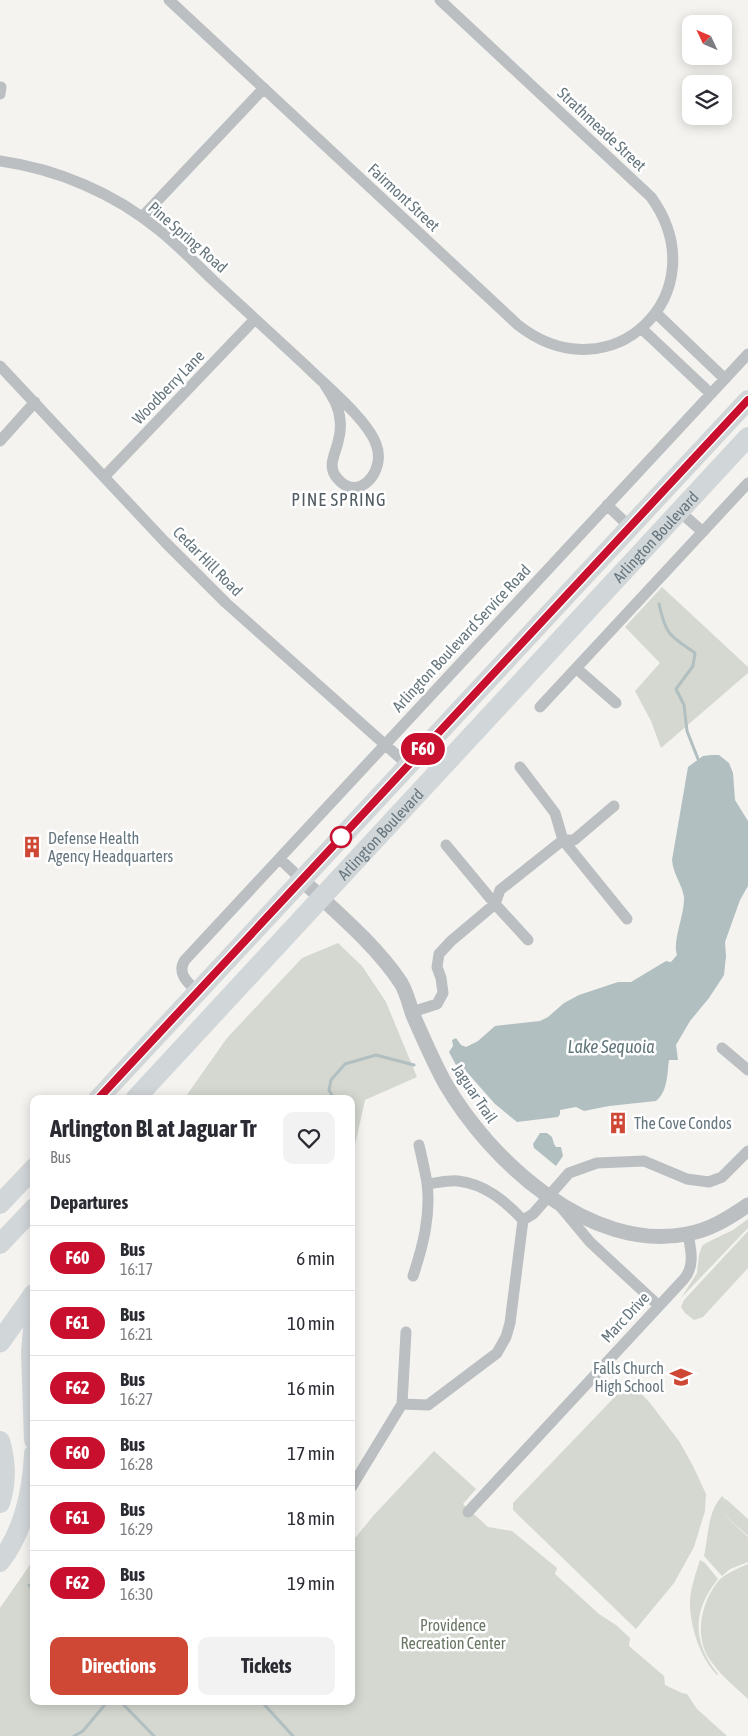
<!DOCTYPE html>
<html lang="en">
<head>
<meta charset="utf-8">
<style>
	:root { --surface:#fff; --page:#f2f2f3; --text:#2b2b33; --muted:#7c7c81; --line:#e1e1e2; --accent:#cf4835 }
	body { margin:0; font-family:"Asap Condensed",sans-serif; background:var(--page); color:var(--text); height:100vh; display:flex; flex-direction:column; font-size:19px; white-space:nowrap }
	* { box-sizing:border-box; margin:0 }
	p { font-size:16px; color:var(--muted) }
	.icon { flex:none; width:28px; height:28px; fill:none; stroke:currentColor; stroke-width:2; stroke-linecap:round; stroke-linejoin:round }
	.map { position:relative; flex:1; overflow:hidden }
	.side { position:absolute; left:30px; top:1095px; width:325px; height:610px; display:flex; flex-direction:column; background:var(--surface); border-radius:10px; box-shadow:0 2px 12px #0003 }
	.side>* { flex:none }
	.badge { padding:0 10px; border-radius:16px; font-size:18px; line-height:32px }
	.needle { width:32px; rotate:314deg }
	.tools { position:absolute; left:682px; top:15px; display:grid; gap:10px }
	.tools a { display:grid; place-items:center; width:50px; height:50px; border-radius:10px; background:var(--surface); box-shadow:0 2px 12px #0003; font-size:25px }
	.map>.badge { position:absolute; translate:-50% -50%; box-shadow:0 0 0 2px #fff }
	h2 { padding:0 20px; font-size:19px; line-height:45px }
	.round { display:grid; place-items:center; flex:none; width:52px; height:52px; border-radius:10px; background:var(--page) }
	.headline { display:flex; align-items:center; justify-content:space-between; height:85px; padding:0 20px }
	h1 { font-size:24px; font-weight:700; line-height:38px }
	.primary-button { display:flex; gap:10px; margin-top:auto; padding:10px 20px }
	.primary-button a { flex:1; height:58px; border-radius:10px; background:var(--accent); color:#fff; font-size:20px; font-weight:700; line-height:58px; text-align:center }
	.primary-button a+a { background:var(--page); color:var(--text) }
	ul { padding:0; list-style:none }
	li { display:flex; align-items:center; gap:15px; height:65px; padding:0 20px; border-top:1px solid var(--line) }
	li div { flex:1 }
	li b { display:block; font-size:19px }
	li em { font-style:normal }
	li .badge { min-width:55px; font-weight:700; text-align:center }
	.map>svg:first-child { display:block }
</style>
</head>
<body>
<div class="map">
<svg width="748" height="1736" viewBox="0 0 748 1736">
	<rect width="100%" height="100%" fill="#f4f3f0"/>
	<!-- green -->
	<path fill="#d4d8d0" d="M662,587l86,80v6l-87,75 -10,-27 -16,-30 25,-28 -35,-36z
		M338,943l24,23 24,36 31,75 -52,23 -14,63v-64h-167l43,-61 75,-80z
		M748,1219v9l-67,70 16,-25 2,-18 3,-9 4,-3 27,-13z
		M748,1231v37l-45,49 -9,3 -9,-7 -4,-6 3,-7z
		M630,1381l20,22 29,38 14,25 13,28 -1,17 -11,36 -20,36 -38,46 -123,-119v-7z
		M434,1451l42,38 -13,15 25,23 24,4 45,37 -2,6 44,40 17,11 14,13 -1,8 35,30 1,9 17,8 5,1 10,15 30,27h-727v-128l34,-49v142h317v-158l22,-27z
		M722,1496l3,3 -1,2 2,-2 22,20v17l-30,-27 30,28v25l-18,7 -8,7 -18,-20c5,-22 3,-43 18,-60z
		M700,1560l5,3 13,16c-26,32 -26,63 0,95l-1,1c-17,-18 -27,-48 -27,-73 0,-13 6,-29 10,-42z
		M748,1564v135c-14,-13 -30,-26 -40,-42 -13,-23 -7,-52 8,-73 7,-10 21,-15 32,-20z"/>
	<!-- water -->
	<path fill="#b1bfc1" d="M711,755h8l10,8 4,10 2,27 13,21v65l-8,14 -15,42 1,14 -2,19 -15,23 -19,23 -14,24 2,15h-9c-2,14 -1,31 -13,41l-47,5 -25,5 -8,-4 -16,3v4l-2,3 -41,5 -22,-18 -30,-34 -8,-3 -8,-15 4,-6 -1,-6 4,-2 5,7 5,2 12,-6 17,-15 45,-5 8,-4 16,-14 15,-8 39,-13h13l35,-21 5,1 6,-7c-5,-14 8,-41 7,-58 -2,-13 -11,-23 -12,-37l16,-93 15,-11z
		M540,1133h7l5,4 2,7 2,3h5l2,9 -7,10 -22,-18 -1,-4z"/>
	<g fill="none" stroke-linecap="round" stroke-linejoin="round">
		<!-- stream -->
		<path stroke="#b1bfc1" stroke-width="3" d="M659,604c7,31 10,31 36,49l-2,13 -17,23 8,16 3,26 11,28
			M334,1099l-5,-9 2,-10 14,-16 31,-9 38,10
			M29,1585l5,7
			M120,1701l34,35
			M261,1701l32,35
			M74,1736l9,-5 25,-30"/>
		<!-- minor -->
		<path stroke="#bbbfc2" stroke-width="11" d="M169,0l349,325c93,73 202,-32 133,-128l-211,-197
			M0,94l1,-7
			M0,161c57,8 114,32 159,69 20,16 38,35 56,52 30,28 60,55 90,83 20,20 62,54 71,79 11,27 -18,60 -39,34 -10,-12 -2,-23 1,-36 2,-7 3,-15 2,-22 -1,-14 -8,-24 -15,-35
			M142,217l122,-129
			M656,313l69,66
			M641,328l70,66
			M0,366l165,176 61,61 182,162
			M0,441l35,-39
			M104,477l151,-158
			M607,505l23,22
			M679,511l24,21
			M576,668l40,35
			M540,707l208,-224
			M520,767l35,46 8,27 64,79
			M446,845l49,59 33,36
			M280,859l22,21
			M198,992c-10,-9 -22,-19 -13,-32l563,-606
			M412,1012l25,-8 6,-11 -2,-15 -4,-11 2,-13 12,-13 44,-37 5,-14 63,-50h11l40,-34
			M722,1048l26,22
			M427,1184c10,-1 21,-4 31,-3 27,3 47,20 65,39
			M560,1206l30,36 69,64
			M523,1220l10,-6 36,-41 28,-10 47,-2 43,18 22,3 13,-5 26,-26
			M413,1276c10,-30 18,-61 14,-93 -2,-12 -5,-25 -8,-38
			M402,1404l4,-72
			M351,1488l51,-84 26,1 69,-52 9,-16 4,-14 13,-103
			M468,1512l216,-233c11,-13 7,-29 4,-45"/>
		<!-- tertiary -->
		<path stroke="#bbbfc2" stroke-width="15" d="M302,880c34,32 73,64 99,103 6,10 8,21 12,32 10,23 20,46 32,68 45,78 145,170 242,151 23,-4 42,-16 61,-29"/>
		<!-- trunk -->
		<g stroke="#d1d6d9" stroke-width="20">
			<path d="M98,1099l650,-699"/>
			<path id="s1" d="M135,1099l613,-662"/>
			<path d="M0,1204l34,-36"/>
			<path d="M0,1244l34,-36"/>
			<path d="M34,1320l-3,31 3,89"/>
			<path d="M0,1441c6,20 7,41 0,62"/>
			<path d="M0,1562c24,-31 32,-70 34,-108"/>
		</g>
		<!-- motorway -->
		<path stroke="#d1d6d9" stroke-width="21" d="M0,1342l34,-48"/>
	</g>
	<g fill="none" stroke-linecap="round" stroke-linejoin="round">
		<!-- line casing -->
		<g stroke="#fff" stroke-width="11">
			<path id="line" d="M98,1099l650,-699"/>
		</g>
		<!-- line -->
		<use href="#line" stroke="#c8102e" stroke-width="8"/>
	</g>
	<!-- icons -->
	<defs>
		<g id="building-bare" transform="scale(1.725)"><path d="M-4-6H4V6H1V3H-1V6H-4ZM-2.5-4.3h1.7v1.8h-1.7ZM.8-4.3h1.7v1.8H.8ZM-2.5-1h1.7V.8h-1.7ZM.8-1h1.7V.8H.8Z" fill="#cf4835" stroke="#fff" stroke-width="2.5" paint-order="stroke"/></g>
		<g id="school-bare" transform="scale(1.725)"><path d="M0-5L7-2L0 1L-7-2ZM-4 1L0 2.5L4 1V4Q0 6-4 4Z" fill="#cf4835" stroke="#fff" stroke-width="2.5" paint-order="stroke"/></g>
	</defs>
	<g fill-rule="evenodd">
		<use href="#building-bare" x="32" y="847"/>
		<use href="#building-bare" x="618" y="1123"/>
		<use href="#school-bare" x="681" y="1377"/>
	</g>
	<!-- markers -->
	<circle fill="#fff" stroke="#c8102e" stroke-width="2.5" cx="341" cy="837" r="10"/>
	<g text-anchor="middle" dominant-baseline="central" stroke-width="5" stroke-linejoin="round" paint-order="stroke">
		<!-- street labels -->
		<g font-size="16" fill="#66767e" stroke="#fff">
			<text transform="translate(602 129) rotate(43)">Strathmeade Street</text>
			<text transform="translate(404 197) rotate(43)">Fairmont Street</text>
			<text transform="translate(188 237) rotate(41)">Pine Spring Road</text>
			<text transform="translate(168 387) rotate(-46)">Woodberry Lane</text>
			<text stroke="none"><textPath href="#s1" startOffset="766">Arlington Boulevard</textPath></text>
			<text transform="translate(208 561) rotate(45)">Cedar Hill Road</text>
			<text transform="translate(461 638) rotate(-47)">Arlington Boulevard Service Road</text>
			<text stroke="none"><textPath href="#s1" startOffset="361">Arlington Boulevard</textPath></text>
			<text transform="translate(475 1093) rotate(56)">Jaguar Trail</text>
			<text transform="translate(625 1317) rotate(-47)">Marc Drive</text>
		</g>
		<!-- poi labels -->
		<g font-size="16" fill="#66767e" stroke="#fff" text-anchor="start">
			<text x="48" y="838">Defense Health<tspan x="48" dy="18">Agency Headquarters</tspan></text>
			<text x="634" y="1123">The Cove Condos</text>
			<text x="664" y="1368" text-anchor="end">Falls Church<tspan x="664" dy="18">High School</tspan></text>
		</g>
		<!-- park labels -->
		<g font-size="16" fill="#697664" stroke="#fff">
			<text x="453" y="1625">Providence<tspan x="453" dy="18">Recreation Center</tspan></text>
		</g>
		<!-- neighbourhood labels -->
		<g font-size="18" letter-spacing="1" fill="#535e64" stroke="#fff">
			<text x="339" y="499">PINE SPRING</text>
		</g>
		<!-- water labels -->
		<g font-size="18" font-style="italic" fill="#62777b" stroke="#fff">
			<text x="611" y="1046">Lake Sequoia</text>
		</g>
	</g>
</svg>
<div class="tools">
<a><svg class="needle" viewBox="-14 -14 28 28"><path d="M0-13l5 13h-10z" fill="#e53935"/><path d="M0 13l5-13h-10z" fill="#7c7c81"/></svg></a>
<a><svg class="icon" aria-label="layers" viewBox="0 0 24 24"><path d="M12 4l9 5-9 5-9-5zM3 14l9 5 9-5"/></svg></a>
</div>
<b class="badge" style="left:423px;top:749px;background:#c8102e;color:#fff">F60</b>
<section class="side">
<div class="headline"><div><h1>Arlington Bl at Jaguar Tr</h1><p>Bus</p></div><a class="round"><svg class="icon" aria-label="heart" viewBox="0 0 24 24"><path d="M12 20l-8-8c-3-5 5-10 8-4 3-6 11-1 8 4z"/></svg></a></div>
<h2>Departures</h2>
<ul>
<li><span class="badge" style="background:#c8102e;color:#fff">F60</span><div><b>Bus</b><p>16:17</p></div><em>6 min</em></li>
<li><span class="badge" style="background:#c8102e;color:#fff">F61</span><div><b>Bus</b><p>16:21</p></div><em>10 min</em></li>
<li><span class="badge" style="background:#c8102e;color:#fff">F62</span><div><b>Bus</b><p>16:27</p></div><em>16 min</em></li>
<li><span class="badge" style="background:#c8102e;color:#fff">F60</span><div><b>Bus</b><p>16:28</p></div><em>17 min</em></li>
<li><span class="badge" style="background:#c8102e;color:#fff">F61</span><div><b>Bus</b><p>16:29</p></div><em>18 min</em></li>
<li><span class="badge" style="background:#c8102e;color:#fff">F62</span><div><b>Bus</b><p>16:30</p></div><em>19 min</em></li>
</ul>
<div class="primary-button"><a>Directions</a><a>Tickets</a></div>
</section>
</div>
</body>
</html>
